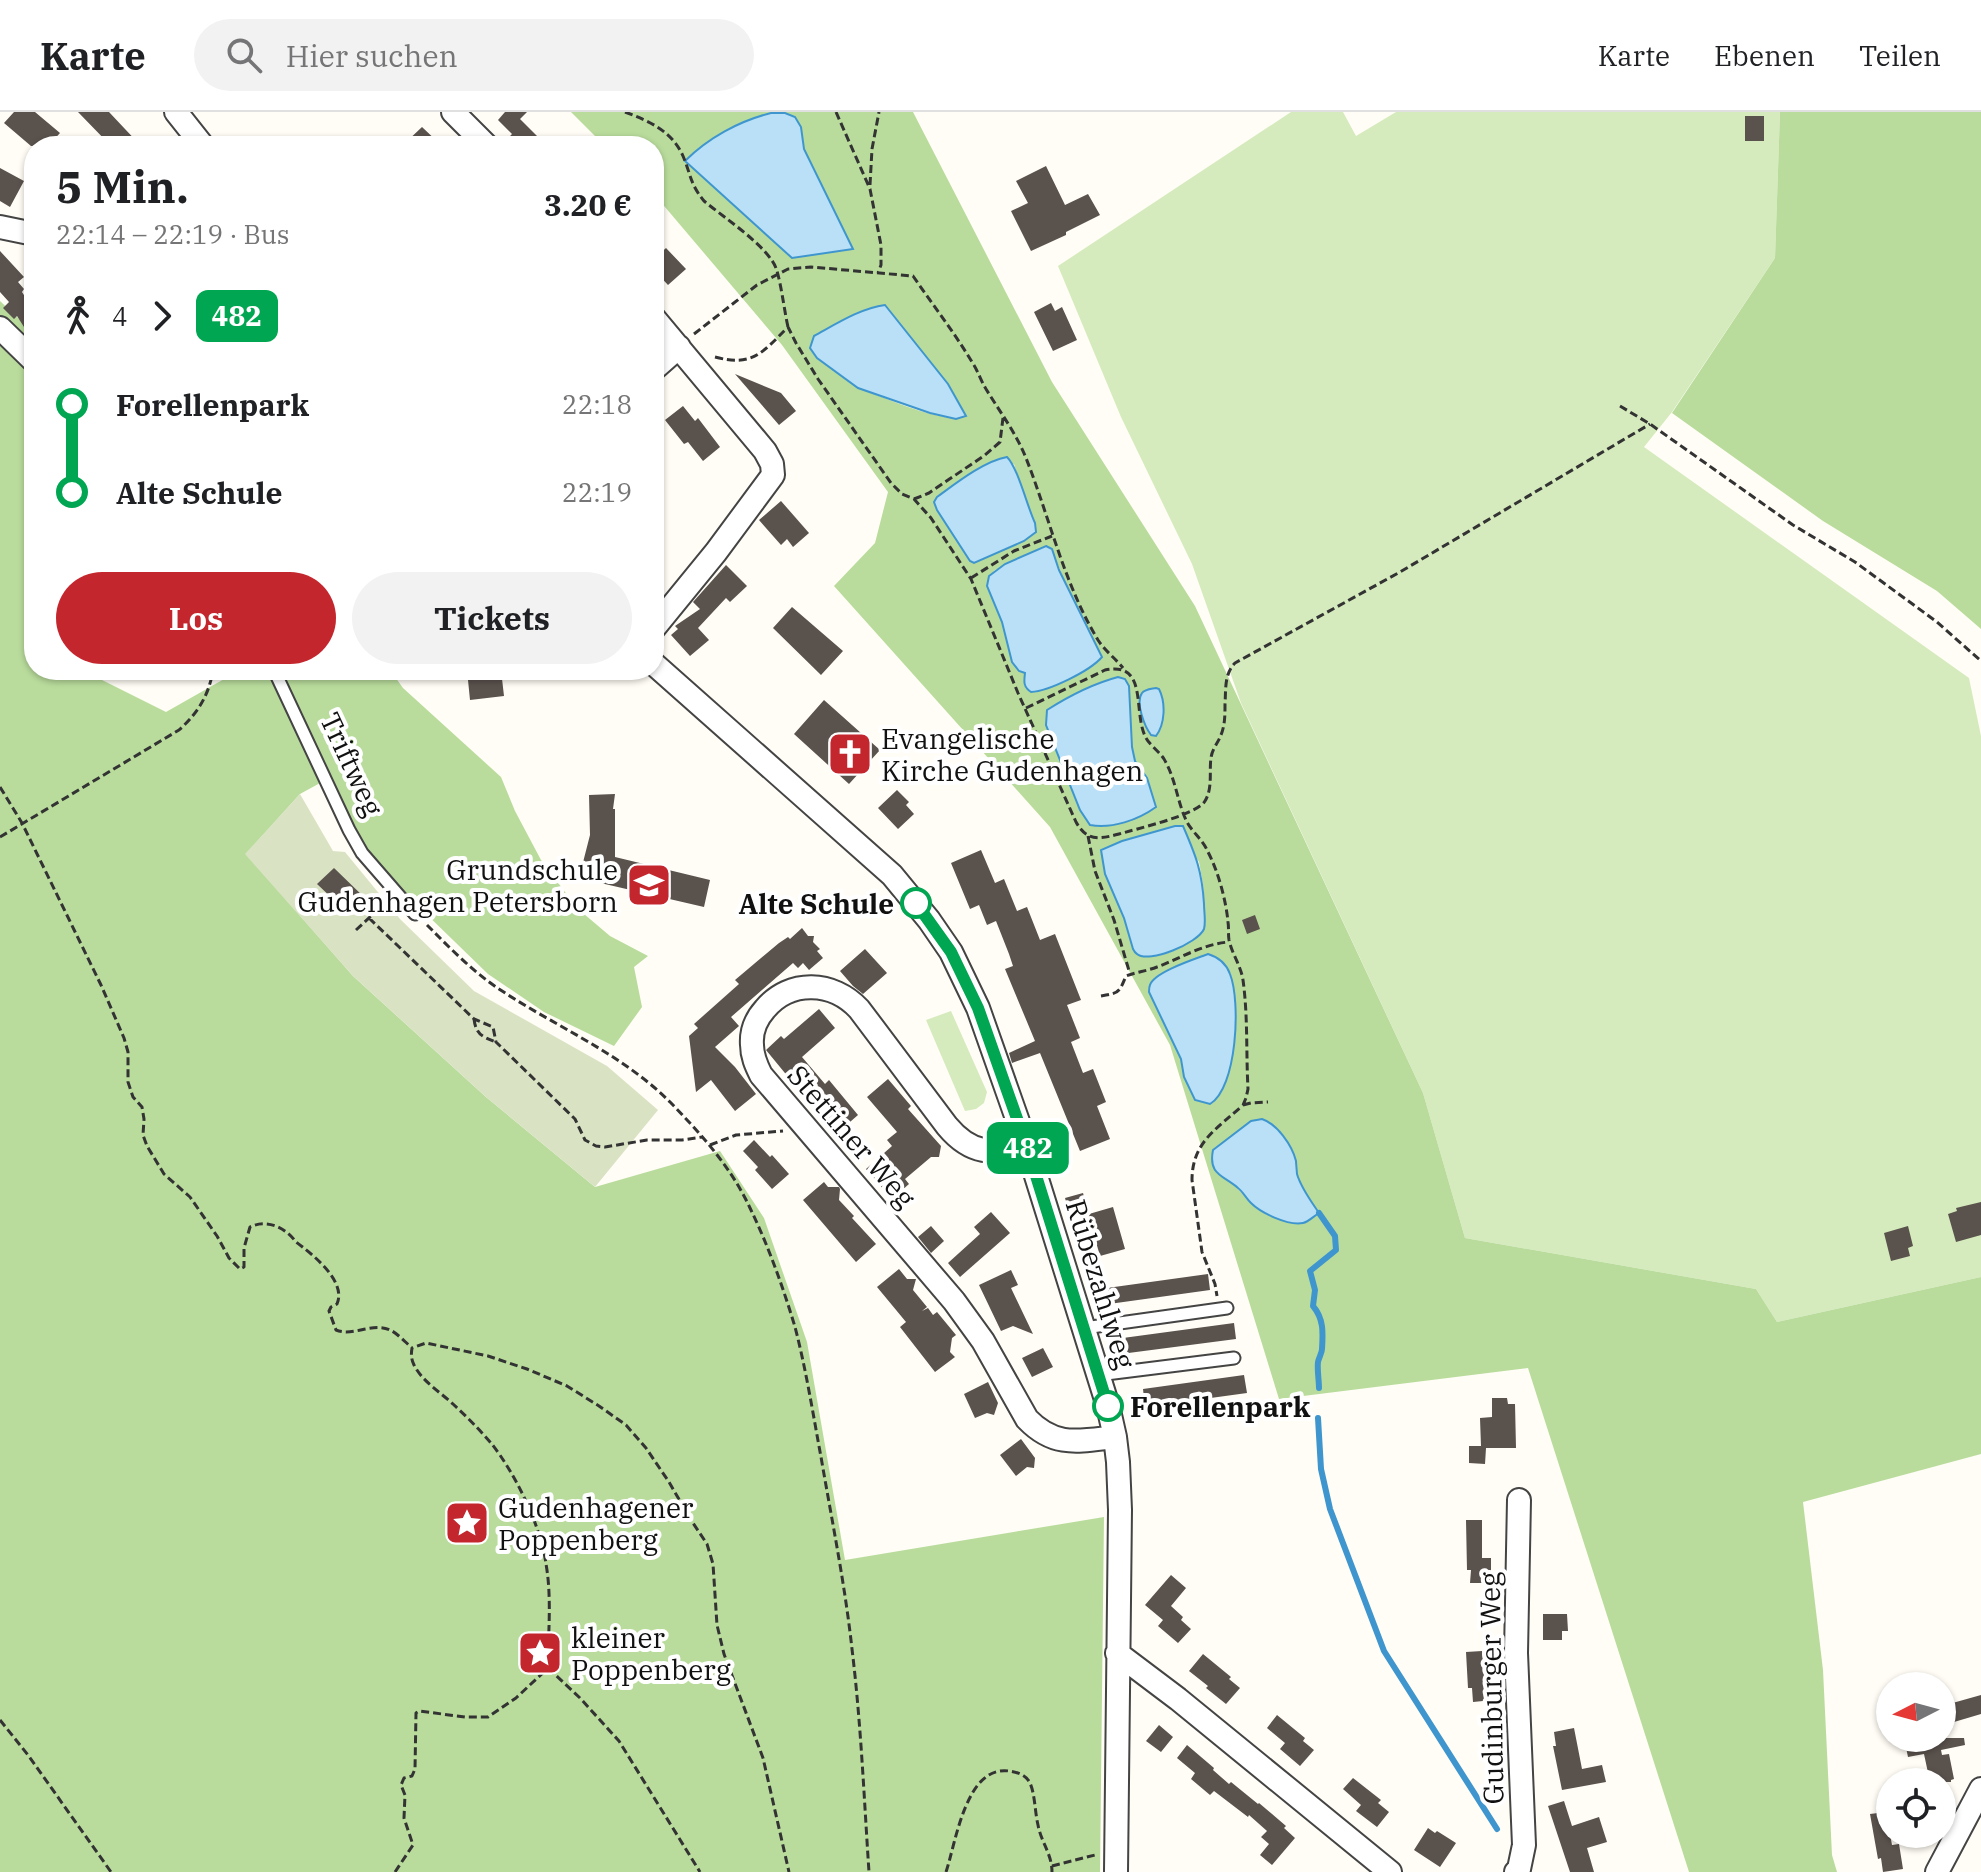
<!DOCTYPE html>
<html lang="de">
<head>
<meta charset="utf-8">
<style>
	:root { --surface:#fff; --page:#f2f2f2; --text:#202124; --muted:#757577; --line:#e0e0e0; --accent:#c4262e }
	body { margin:0; font-family:"IBM Plex Serif",serif; background:var(--page); color:var(--text); height:100vh; display:flex; flex-direction:column; font-size:30px; white-space:nowrap }
	* { box-sizing:border-box; margin:0 }
	p { font-size:26px; color:var(--muted) }
	.icon { flex:none; width:44px; height:44px; fill:none; stroke:currentColor; stroke-width:2; stroke-linecap:round; stroke-linejoin:round }
	.map { position:relative; flex:1; overflow:hidden }
	.sheet { position:absolute; left:24px; top:24px; width:640px; height:544px; display:flex; flex-direction:column; background:var(--surface); border-radius:32px; box-shadow:0 2px 6px #0004 }
	.sheet>* { flex:none }
	.badge { padding:0 16px; border-radius:12px; font-size:28px; line-height:52px }
	.needle { width:52px; rotate:264deg }
	.controls { position:absolute; left:1876px; top:1560px; display:grid; gap:16px }
	.controls a { display:grid; place-items:center; width:80px; height:80px; border-radius:50%; background:var(--surface); box-shadow:0 2px 6px #0004; font-size:40px }
	.map>.badge { position:absolute; translate:-50% -50%; box-shadow:0 0 0 4px #fff }
	.legs { display:flex; align-items:center; gap:12px; height:88px; padding:0 32px; font-size:26px }
	.legs p { margin-inline-start:auto }
	.overview { display:flex; align-items:center; justify-content:space-between; height:136px; padding:0 32px }
	h1 { font-size:44px; font-weight:700; line-height:60px }
	.cta { display:flex; gap:16px; margin-top:auto; padding:16px 32px }
	.cta a { flex:1; height:92px; border-radius:48px; background:var(--accent); color:#fff; font-size:32px; font-weight:700; line-height:92px; text-align:center }
	.cta a+a { background:var(--page); color:var(--text) }
	ul { padding:0 32px; list-style:none }
	li { display:flex; align-items:center; gap:28px; height:88px; font-size:30px }
	li i { display:grid; place-items:center; width:12px; height:100%; margin:0 10px; background:currentColor }
	li i::after { content:''; width:20px; height:20px; margin:-10px; border:6px solid; border-radius:50%; background:var(--surface) }
	li p { margin-inline-start:auto }
	li:first-child i { background:linear-gradient(#0000 50%,currentColor 0) }
	li:last-child i { background:linear-gradient(currentColor 50%,#0000 0) }
	header { display:flex; align-items:center; gap:48px; box-sizing:border-box; height:112px; padding:0 40px; background:var(--surface); border-bottom:2px solid var(--line) }
	header strong { font-size:38px }
	nav { display:flex; gap:44px; margin-inline-start:auto; font-size:28px }
	.search { width:560px; height:72px; background:var(--page); display:flex; align-items:center; gap:20px; box-sizing:border-box; padding:0 28px; border-radius:44px; color:var(--muted); font-size:30px }
	.map>svg:first-child { display:block }
</style>
</head>
<body>
<header>
<strong>Karte</strong>
<div class="search"><svg class="icon" aria-label="search" viewBox="0 0 24 24"><circle cx="10" cy="10" r="6"/><path d="M15 15l6 6"/></svg>Hier suchen</div>
<nav><a>Karte</a><a>Ebenen</a><a>Teilen</a></nav>
</header>
<div class="map">
<svg width="1981" height="1760" viewBox="0 0 1981 1760">
	<rect width="100%" height="100%" fill="#fffdf5"/>
	<!-- green -->
	<path fill="#d5ebbd" d="M1291,0h52l13,24 40,-24h384l-5,146 -103,154 -28,35 325,231 12,58v541l-204,45 -21,-33 -291,-51 -42,-145 -182,-390 -49,-139 -71,-147 -63,-151z
		M951,899l36,81 -3,11 -8,6 -11,2 -39,-91z"/>
	<!-- forest -->
	<path fill="#b9dc9c" fill-rule="evenodd" d="M571,0h342l139,270 143,224 228,487 42,145 291,51 21,33 204,-45v177l-178,48 20,168 9,185 5,17h-148l-161,-504 -249,31 -109,-354 -120,-218 -216,-241 41,-43 13,-51 -106,-147 -128,-151v-48h-49zM801,15l3,22 48,100 -60,9zM885,193l63,79 18,32c-25,8 -82,-19 -108,-28zM1014,352l13,42 -3,35 -50,22 -4,-2 -33,-51zM1052,437c9,27 23,51 34,78 4,12 6,25 9,38l-48,23 -21,1 -2,-5 1,-11 -13,-11 -10,-40 -14,-36 1,-9 6,-7zM1129,574l3,60 3,15 12,17 -33,47 -13,2 -11,-2 -10,-15 -34,-93 1,-7 37,-21zM1175,714l24,36 4,22 2,43c-5,4 -9,10 -14,14 -12,10 -47,24 -58,8l-9,-31 -19,-44 -4,-24 21,-9zM1262,1007c15,5 30,26 34,42 1,5 0,9 1,13 4,14 14,27 22,39l-16,10 -15,-1 -23,-8 -14,-11 -14,-15 14,-67z
		M1780,0h201v517l-44,-38 -114,-70 -151,-108 103,-155z
		M0,189l34,32v337h48l84,42 74,-42h150l13,18 98,89 14,34 26,49 36,48 33,28 38,20 -14,11 8,40 -28,39 -70,-34 -56,-38 -69,-67 -55,-60 -33,-70 -31,17 -54,60 107,122 133,121 109,90 125,-36 44,67 43,124 38,218 259,-43 -4,355h-1100z"/>
	<!-- cemetery -->
	<path fill="#d9e3c4" d="M300,682l33,57 12,1 55,67 74,72 133,75 51,44 -63,77 -109,-90 -133,-121 -108,-122z"/>
	<!-- water -->
	<path fill="#b9e0f7" stroke="#3f96cf" stroke-width="2" d="M771,1h14l10,4 6,10 3,22 49,100 -61,9 -107,-97c23,-23 54,-40 86,-48z
		M885,193l63,79 18,32 -10,3 -26,-6 -72,-25 -41,-30 -7,-10 4,-12c22,-12 47,-28 71,-31z
		M1007,345c11,11 20,49 28,66l1,9 -12,9 -50,22 -4,-2 -33,-51 -3,-8 3,-5c18,-13 47,-36 70,-40z
		M1046,434l6,3 7,21 43,87c-12,14 -53,34 -71,35 -8,-5 -7,-11 -6,-19l-6,-2 -7,-9 -10,-40 -15,-36 2,-10 16,-12z
		M1118,565l7,2 4,7 3,61 3,14 12,17 9,29c-18,13 -44,22 -66,18l-10,-15 -34,-85 1,-15c22,-14 45,-26 71,-33z
		M1156,576l3,1c7,14 6,35 -3,47l-5,-1c-6,-8 -16,-32 -9,-42 3,-4 9,-4 14,-5z
		M1175,714h8c13,30 19,45 21,78 0,8 2,18 0,25 -6,14 -55,35 -67,25 -2,-1 -3,-3 -4,-5l-9,-31 -19,-44 -4,-24 21,-9z
		M1208,842c10,3 18,9 22,20 11,28 7,114 -20,130l-15,-4 -11,-23 -3,-18 -32,-67c0,-2 0,-5 1,-7 4,-13 45,-26 58,-31z
		M1262,1007c15,5 30,26 34,42 0,2 1,12 1,13 4,14 14,27 22,39 -5,3 -11,9 -16,10 -15,3 -42,-10 -52,-20 -5,-5 -8,-11 -13,-15 -15,-13 -30,-13 -25,-38l38,-29z"/>
	<g fill="none" stroke-linecap="round" stroke-linejoin="round">
		<!-- stream -->
		<path stroke="#3f96cf" stroke-width="6" d="M1319,1101l16,23 1,14 -26,21 5,19 -2,16c11,13 10,27 9,43 0,4 -3,8 -4,13 -1,8 1,18 1,26
			M1318,1306l3,51 9,40 54,142 113,178"/>
	</g>
	<!-- building -->
	<path fill="#5a524d" d="M14,0h21l25,21 -12,13h-17l-27,-23z
		M78,0h31l32,34h-30z
		M505,0h22l-7,7 27,27h-46l11,-12 -14,-14z
		M1745,4h19v25h-19z
		M422,15l20,19h-40z
		M1046,54l19,39 23,-11 12,21 -34,17v3l-35,16 -20,-40 17,-8 -12,-22z
		M0,56l24,13 -14,26 -10,-6z
		M666,136l20,21 -18,16 -14,-15v-11z
		M0,139l24,26 -6,5 6,7 -2,3 12,19v10l-10,6 -7,-11 -3,3 -11,-11 6,-6 -9,-10z
		M1051,191l4,8 7,-4 15,33 -24,11 -19,-39z
		M735,262l46,19 15,18 -17,14z
		M683,294l12,15 3,-3 22,29 -17,14 -15,-19 -4,2 -19,-24z
		M781,389l28,32 -16,14 -6,-8 -6,6 -22,-25z
		M726,453l21,21 -17,16 -4,-4 -28,30 11,12 -19,16 -19,-21 7,-6 -3,-3 25,-17 -7,-7z
		M792,495l51,44 -22,24 -48,-47z
		M467,558h34l3,26 -34,4z
		M824,588l56,50 -31,34 -55,-50z
		M897,678l12,12 -3,3 8,9 -16,15 -20,-21z
		M615,682l-2,15h2v48l95,23 -6,27 -125,-29 11,-43 -1,-40z
		M981,738l14,33 9,-4 13,32 10,-4 13,33 15,-6 26,66 -14,5 13,33 -9,4 12,31 10,-4 13,33 -9,4 13,33 -30,12 -40,-98 -28,10 -3,-10 26,-12 -30,-72 8,-3 -4,-12 -13,-33 -9,4 -8,-20 -9,4 -19,-46z
		M334,756l32,31 -16,16 -33,-31z
		M1255,803l5,14 -13,5 -5,-14z
		M802,816l6,8h6l-1,6 7,7 -3,2 6,7 -14,12 -6,-7 -5,5 -5,-5 -62,54 8,9 -24,21 20,20 21,27 -21,17 -24,-31 -15,12 -7,-56 9,-8 -4,-4 45,-40 -4,-4 44,-37 9,-6 2,2z
		M865,837l22,24 -24,21 -10,-8 -13,-15z
		M819,897l16,19 -33,29 23,27 4,-4 29,35 -23,20 -19,-22 6,-5 -29,-34 -4,4 -23,-28 15,-14 3,3z
		M888,967l23,27 -3,3 33,37 -2,11h-8l-26,22 4,5 -17,15 -26,-30 26,-23 -5,-6 10,-8 -30,-35z
		M754,1028l16,17 2,-2 17,19 -17,15 -17,-19 3,-3 -15,-16z
		M824,1070l4,5h11l1,2 -1,11 15,16 -2,2 24,26 -20,18 -53,-62z
		M1083,1081l6,21 24,-7 12,42 -25,7 -12,-42 -17,5 -6,-21z
		M1981,1090v33l-25,7 -8,-28 9,-3 -1,-3z
		M991,1100l19,21 -50,44 -12,-14 32,-29 -6,-7z
		M931,1114l13,15 -13,12 -13,-16z
		M1908,1114l5,20 -5,2 2,8 -19,5 -7,-28z
		M899,1157l8,10h9l-3,11 14,17 -5,4 6,-3 5,7 4,-3 19,23 -4,3 -2,14 5,5 -20,15 -35,-45 6,-5 -29,-35z
		M1011,1158l7,15 -7,3 22,46 -20,-8 -12,5 -22,-46z
		M1208,1162l2,16 -101,14 -2,-16z
		M1234,1211l2,16 -123,16 -5,-15z
		M1043,1236l10,19 -21,10 -10,-19z
		M1244,1263l3,18 -102,14 -2,-18z
		M988,1270l10,21 -4,12 -7,-2 -12,5 -11,-24z
		M1492,1286h15l1,6h7l1,44h-30l-1,16 -16,-1v-17h12l-1,-28 12,-1z
		M1021,1327l14,19 -1,10 -7,-1 -11,9 -16,-21z
		M1466,1408h16v38h9v25h-21l1,-13h-4z
		M1171,1463l15,13 -15,18 12,11 -2,3 10,9 -13,14 -20,-17 5,-6 -18,-15z
		M1543,1502h24l1,17h-6v9h-19z
		M1482,1539l2,24h8l1,25 -20,2 -1,-14h-4l-2,-36z
		M1203,1542l28,23 -2,2 11,9 -14,16 -20,-16 2,-2 -19,-15z
		M1981,1583v19l-27,8 -5,-18z
		M1277,1603l28,23 -2,3 11,9 -14,16 -20,-17 5,-6 -18,-15z
		M1159,1613l14,12 -12,15 -15,-11z
		M1574,1616l8,41 20,-4 4,17 -44,8 -9,-44h3l-2,-14z
		M1904,1626h60l1,7 -24,5 1,5 7,-1 5,25 -3,1v2h-21l-6,-28 -16,3z
		M1187,1633l27,23 -1,2 16,14 2,-2 27,22 1,-1 27,23 -2,2 11,10 -23,27 -12,-10 9,-11 -8,-7 6,-6 -18,-16 -1,2 -34,-26 -4,4 -19,-16 4,-6 -18,-15z
		M1353,1666l28,22 -3,3 11,9 -12,15 -21,-16 5,-6 -18,-16z
		M1564,1689l8,25 27,-9 8,25 -20,6 7,24h-24l-22,-66z
		M1886,1700l6,33 7,-1 4,25 -20,3 -2,-14 -3,1 -8,-45z
		M1428,1716l7,5 2,-2 19,12 -16,24 -26,-17z"/>
	<g fill="none" stroke-linecap="round" stroke-linejoin="round">
		<!-- service casing -->
		<g stroke="#444" stroke-width="15">
			<path id="service" d="M274,558l75,160 13,23 53,61
				M1084,1216l143,-20
				M1098,1263l136,-17"/>
		</g>
		<!-- minor casing -->
		<g stroke="#444" stroke-width="26">
			<path id="minor" d="M176,0l27,34
				M453,0l34,34
				M0,115l34,7
				M654,206l111,133 7,13 1,11 -57,77 -62,76
				M0,216l34,33
				M654,257l25,-22
				M654,552l238,211 37,45 22,32 27,56 49,139 81,259 7,31 3,25 2,48 -4,362
				M1027,1035c-35,6 -55,9 -80,-21l-88,-117c-26,-28 -69,-30 -94,0 -9,10 -14,23 -13,36 0,11 4,20 9,30l193,226 29,40 44,78c28,29 52,22 88,18
				M1117,1541l61,46 212,173
				M1516,1760l3,-3 5,-24 -8,-192 3,-153
				M1937,1760l44,-83"/>
		</g>
		<!-- path -->
		<path stroke="#333" stroke-width="3" stroke-dasharray="8 4" stroke-linecap="butt" d="M625,0c24,9 47,19 58,44 8,19 7,28 21,45 19,16 67,47 73,70 5,18 7,38 11,56
			M836,0l34,77 11,56v20l-3,8
			M870,73l2,-36 7,-37
			M694,222l63,-49 31,-16 23,-2 102,9c20,29 41,56 59,86 6,9 9,19 14,27 14,23 30,44 40,69 24,61 38,126 72,182 7,11 17,18 25,28
			M715,245c38,10 47,-4 73,-30l8,16 22,36 73,104 11,11 12,5 17,19 40,61 47,114 58,129c11,20 24,17 43,12 17,-5 78,-19 86,-33 8,-13 4,-30 6,-43 1,-9 7,-15 10,-23 4,-10 4,-20 4,-31 1,-14 -1,-30 10,-41l165,-91 250,-148
			M1620,294l30,18 143,101 62,37 82,60 44,39
			M914,387l15,-6 56,-38 15,-13 3,-24
			M971,466l43,-27 38,-15
			M1026,596l79,-38c43,-9 28,40 40,66 4,9 14,15 19,23 12,20 13,43 23,63 6,11 16,18 21,30 10,19 18,48 20,70 1,6 0,12 1,18 3,14 12,26 14,40 5,36 3,73 5,109l-2,9 -3,7c-26,24 -51,37 -51,75l10,72 13,32 2,12
			M0,675l22,36 79,162 23,53 4,14v30l5,15 9,10 2,12 -1,16 4,11 17,28 26,23 27,39 12,22 11,11 4,-2v-19l6,-21c17,-8 35,0 46,15 16,12 51,39 41,62l-6,3 -2,4 7,19c17,7 36,-8 54,0 7,3 15,12 21,17
			M1088,724l7,35 19,49 16,54
			M0,725l179,-107c19,-17 30,-35 34,-60
			M369,806l105,101 19,8 3,15 79,77 10,21 11,6 9,1 42,-7h35l20,-3
			M427,813c22,22 45,46 72,64 57,38 122,64 171,113 31,32 61,65 80,106 18,37 33,79 45,119 11,42 18,87 26,130 11,64 24,128 31,192 9,74 12,149 17,223
			M356,818l29,-27
			M1101,884c18,-3 18,-3 25,-20 10,-4 21,-5 31,-9 24,-9 46,-23 72,-25
			M474,907c2,16 9,18 22,23
			M1243,993l8,-2 17,-1
			M710,1033l26,-10 47,-4
			M548,1556l32,30 39,43 81,131
			M0,1608l28,35 83,117
			M1052,1754l43,-11
			M395,1760l18,-27 -9,-27 1,-23 -4,-10 3,-7 8,-2 3,-7 1,-56 3,-2 46,6h23l28,-19 32,-30c0,-34 4,-70 -2,-104 -5,-38 -31,-91 -55,-121 -12,-14 -25,-27 -38,-39 -13,-12 -31,-23 -39,-39 -3,-6 -3,-11 -2,-17l14,-5 62,13 39,13 40,17 32,20 27,19 20,23 23,34 22,38 16,24 6,20 4,61 7,29 39,104 26,114
			M946,1760c10,-30 20,-107 63,-101 8,1 17,4 21,12 5,11 5,30 8,42 3,17 14,29 14,47"/>
		<!-- service -->
		<use href="#service" stroke="#fff" stroke-width="11"/>
		<!-- minor -->
		<use href="#minor" stroke="#fff" stroke-width="22"/>
	</g>
	<g fill="none" stroke-linecap="round" stroke-linejoin="round">
		<!-- line-1 casing -->
		<g stroke="#fff" stroke-width="18">
			<path id="line-1" d="M916,791l35,49 27,56 49,139 81,259"/>
		</g>
		<!-- line-1 -->
		<use href="#line-1" stroke="#00a651" stroke-width="12"/>
	</g>
	<!-- icons -->
	<defs>
		<g id="church-square" transform="scale(2.3)"><rect x="-9" y="-9" width="18" height="18" rx="4" fill="#c4262e" stroke="#fff"/><path d="M-1.2-6h2.4v3.5h3.3v2.4h-3.3V6h-2.4V-.1h-3.3v-2.4h3.3Z" fill="#fff"/></g>
		<g id="school-square" transform="scale(2.3)"><rect x="-9" y="-9" width="18" height="18" rx="4" fill="#c4262e" stroke="#fff"/><path d="M0-5L7-2L0 1L-7-2ZM-4 1L0 2.5L4 1V4Q0 6-4 4Z" fill="#fff"/></g>
		<g id="sight-square" transform="scale(2.3)"><rect x="-9" y="-9" width="18" height="18" rx="4" fill="#c4262e" stroke="#fff"/><path d="M0-6L1.8-2.2L6-1.7L2.9 1.2L3.7 5.4L0 3.3L-3.7 5.4L-2.9 1.2L-6-1.7L-1.8-2.2Z" fill="#fff"/></g>
	</defs>
	<g fill-rule="evenodd">
		<use href="#church-square" x="850" y="642"/>
		<use href="#school-square" x="649" y="773"/>
		<use href="#sight-square" x="467" y="1411"/>
		<use href="#sight-square" x="540" y="1541"/>
	</g>
	<!-- markers -->
	<g fill="#fff" stroke="#00a651" stroke-width="4">
		<circle cx="916" cy="791" r="14"/>
		<circle cx="1108" cy="1294" r="14"/>
	</g>
	<g text-anchor="middle" dominant-baseline="central" stroke-width="8" stroke-linejoin="round" paint-order="stroke">
		<!-- poi labels -->
		<g font-size="28" fill="#111" stroke="#fff" text-anchor="start">
			<text x="881" y="626">Evangelische<tspan x="881" dy="32">Kirche Gudenhagen</tspan></text>
			<text x="618" y="757" text-anchor="end">Grundschule<tspan x="618" dy="32">Gudenhagen Petersborn</tspan></text>
			<text x="498" y="1395">Gudenhagener<tspan x="498" dy="32">Poppenberg</tspan></text>
			<text x="571" y="1525">kleiner<tspan x="571" dy="32">Poppenberg</tspan></text>
		</g>
		<!-- street labels -->
		<g font-size="28" fill="#111" stroke="#fff">
			<text transform="translate(352 652) rotate(65)">Triftweg</text>
			<text transform="translate(852 1024) rotate(49)">Stettiner Weg</text>
			<text transform="translate(1101 1172) rotate(73)">Rübezahlweg</text>
			<text transform="translate(1491 1576) rotate(-91)">Gudinburger Weg</text>
		</g>
		<!-- stop labels -->
		<g font-size="28" font-weight="bold" fill="#111" stroke="#fff" text-anchor="end">
			<text x="894" y="791">Alte Schule</text>
			<text x="1130" y="1294" text-anchor="start">Forellenpark</text>
		</g>
	</g>
</svg>
<div class="controls">
<a><svg class="needle" viewBox="-14 -14 28 28"><path d="M0-13l5 13h-10z" fill="#e53935"/><path d="M0 13l5-13h-10z" fill="#757577"/></svg></a>
<a><svg class="icon" aria-label="locate" viewBox="0 0 24 24"><circle cx="12" cy="12" r="6"/><path d="M12 2v4M12 18v4M2 12h4M18 12h4"/></svg></a>
</div>
<b class="badge" style="left:1028px;top:1036px;background:#00a651;color:#fff">482</b>
<section class="sheet">
<div class="overview"><div><h1>5 Min.</h1><p>22:14 – 22:19 · Bus</p></div><b>3.20 €</b></div>
<div class="legs"><svg class="icon" aria-label="walk" viewBox="0 0 24 24"><circle cx="13" cy="4" r="2"/><path d="M13 8l-2 6 4 7M11 14l-3 7M7 12l3-4h3l4 4"/></svg>4<svg class="icon" aria-label="forward" viewBox="0 0 24 24"><path d="M9 5l7 7-7 7"/></svg><b class="badge" style="background:#00a651;color:#fff">482</b></div>
<ul>
<li><i style="color:#00a651"></i><b>Forellenpark</b><p>22:18</p></li>
<li><i style="color:#00a651"></i><b>Alte Schule</b><p>22:19</p></li>
</ul>
<div class="cta"><a>Los</a><a>Tickets</a></div>
</section>
</div>
</body>
</html>
